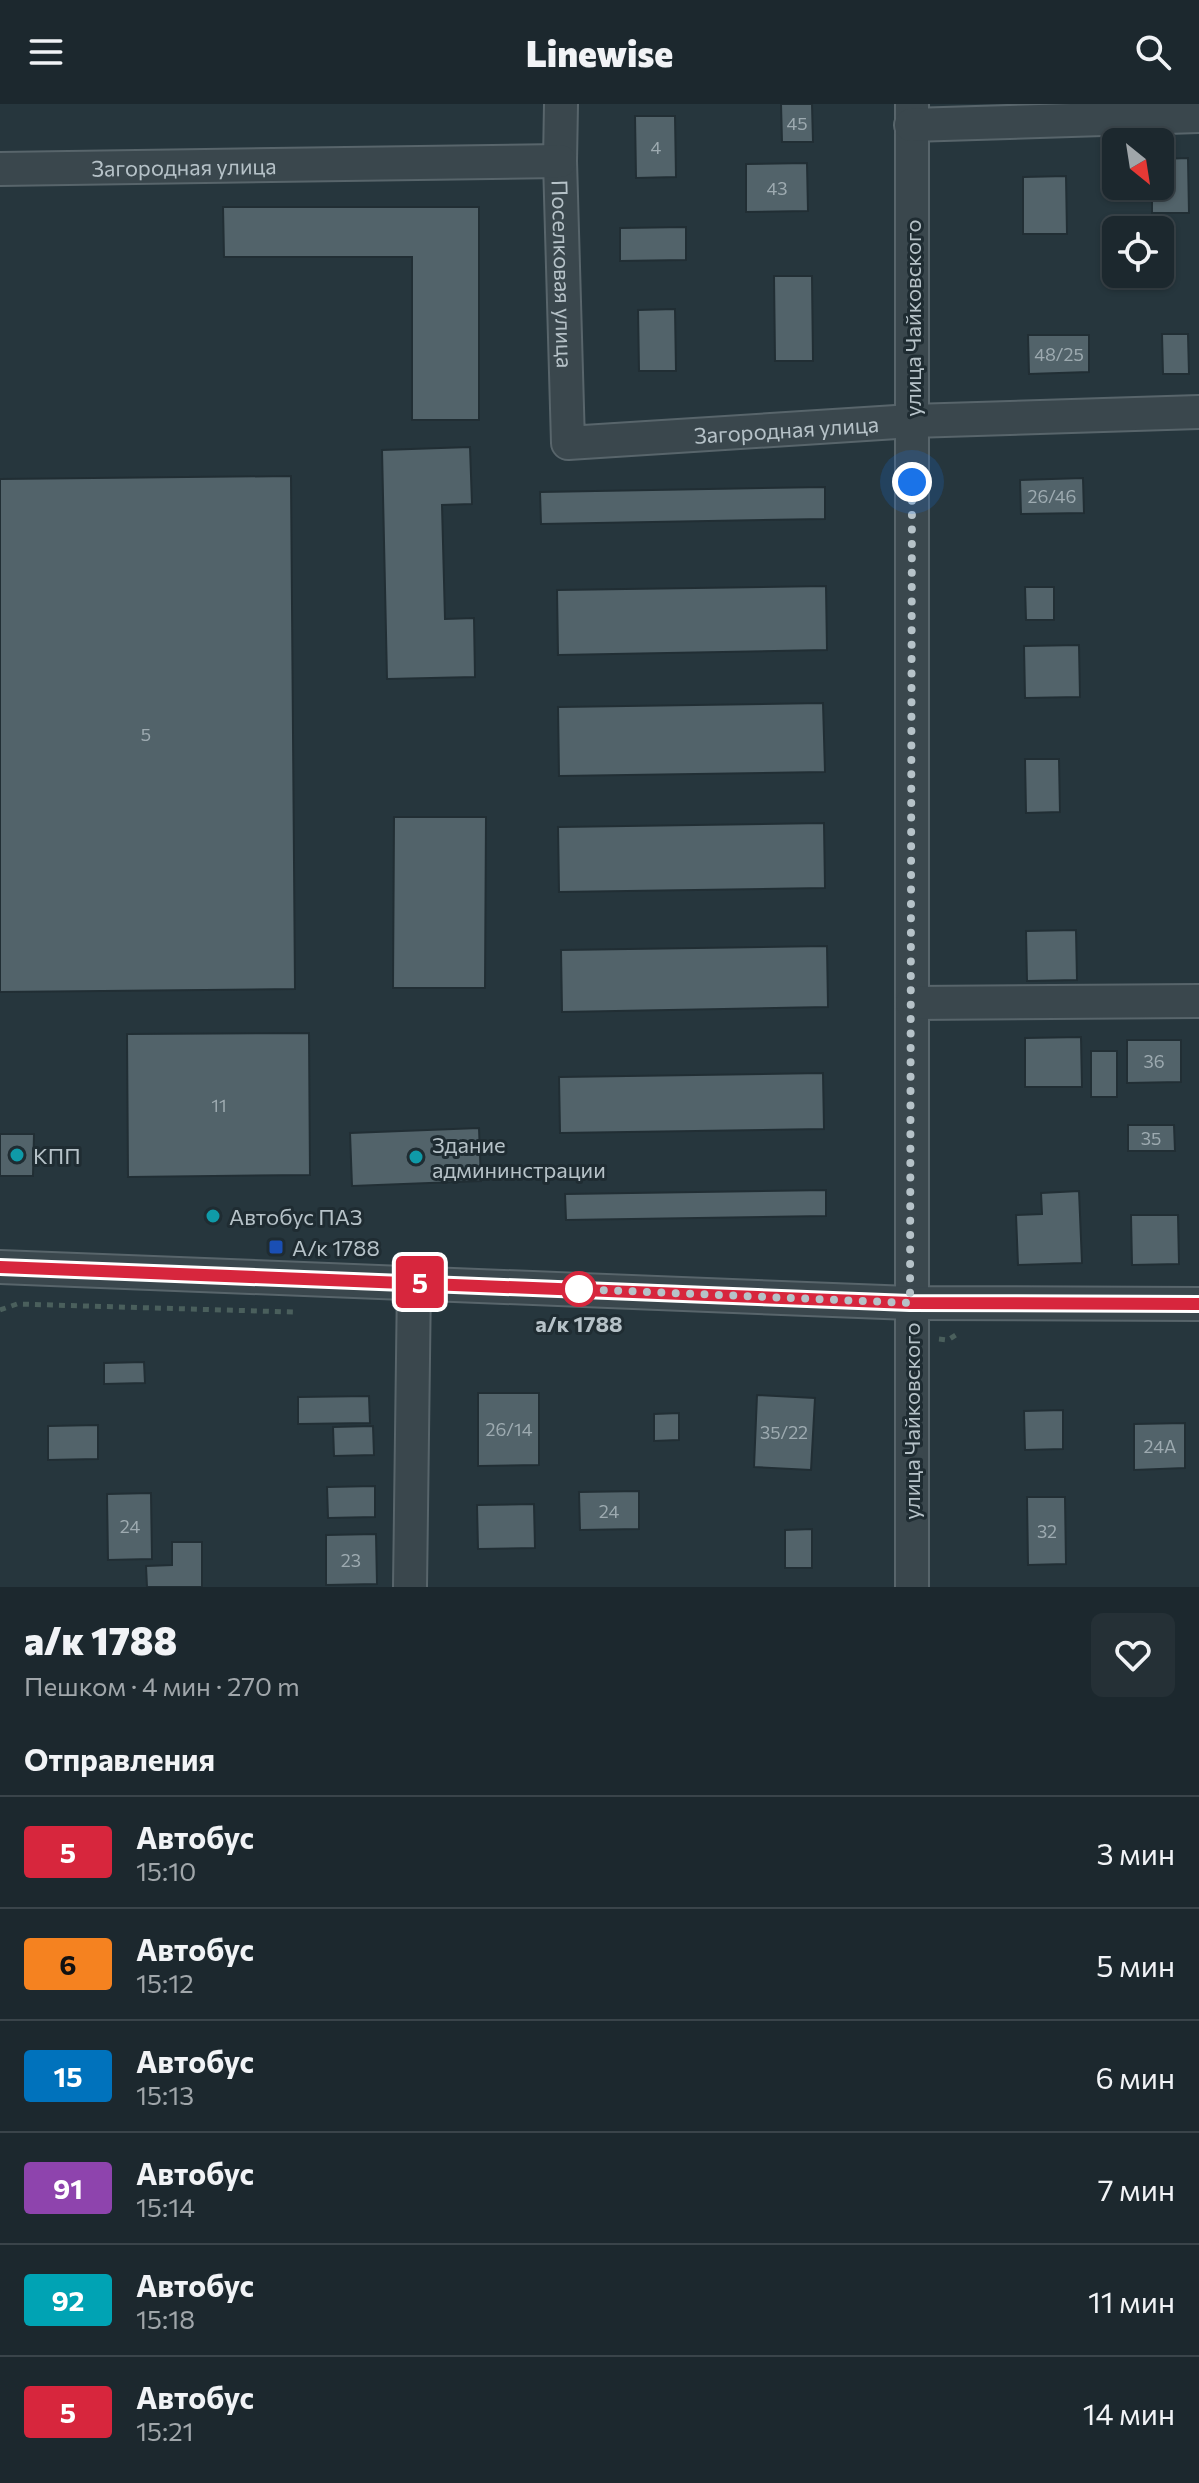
<!DOCTYPE html>
<html lang="ru">
<head>
<meta charset="utf-8">
<style>
	:root { --surface:#1c282e; --page:#253036; --text:#f1f3f6; --muted:#a0a6aa; --line:#3a444a }
	body { margin:0; font-family:Commissioner,sans-serif; background:var(--page); color:var(--text); height:100vh; display:flex; flex-direction:column; font-size:30px; white-space:nowrap }
	* { box-sizing:border-box; margin:0 }
	p { font-size:26px; color:var(--muted) }
	.icon { flex:none; width:44px; height:44px; fill:none; stroke:currentColor; stroke-width:2; stroke-linecap:round; stroke-linejoin:round }
	.map { position:relative; height:1483px; overflow:hidden }
	.drawer { display:flex; flex-direction:column; background:var(--surface); flex:1 }
	.drawer>* { flex:none }
	.badge { padding:0 16px; border-radius:6px; font-size:28px; line-height:52px }
	.needle { width:52px; rotate:150deg }
	.fabs { position:absolute; left:1102px; top:24px; display:grid; gap:16px }
	.fabs a { display:grid; place-items:center; width:72px; height:72px; border-radius:12px; background:var(--surface); box-shadow:0 2px 6px #0004,0 0 0 2px var(--line); font-size:40px }
	.you { position:absolute; width:40px; height:40px; margin:-20px; border:6px solid #fff; border-radius:50%; background:#1a73e8; box-shadow:0 0 0 12px #1a73e833 }
	.map>.badge { position:absolute; translate:-50% -50%; box-shadow:0 0 0 4px #fff }
	h2 { padding:0 24px; font-size:30px; line-height:72px }
	.round { display:grid; place-items:center; flex:none; width:84px; height:84px; border-radius:12px; background:var(--page) }
	.overview { display:flex; align-items:center; justify-content:space-between; height:136px; padding:0 24px }
	h1 { font-size:38px; font-weight:800; line-height:60px }
	ul { padding:0; list-style:none }
	li { display:flex; align-items:center; gap:24px; height:112px; padding:0 24px; border-top:2px solid var(--line) }
	li div { flex:1 }
	li b { display:block; font-size:30px }
	li em { font-style:normal }
	li .badge { min-width:88px; font-weight:700; text-align:center }
	header { display:flex; justify-content:space-between; align-items:center; height:104px; padding:0 24px; background:var(--surface); font-size:36px; font-weight:800 }
	.map>svg:first-child { display:block }
</style>
</head>
<body>
<header><svg class="icon" aria-label="menu" viewBox="0 0 24 24"><path d="M4 6h16M4 12h16M4 18h16"/></svg>Linewise<svg class="icon" aria-label="search" viewBox="0 0 24 24"><circle cx="10" cy="10" r="6"/><path d="M15 15l6 6"/></svg></header>
<div class="map">
<svg width="1199" height="1483" viewBox="0 0 1199 1483">
	<rect width="100%" height="100%" fill="#26363d"/>
	<!-- building -->
	<path fill="#52636a" stroke="#212e34" stroke-width="2" d="M781,0h31l1,38h-31z
		M635,12h40l1,61 -40,1z
		M1188,54l1,55h-37v-27h8v-27z
		M807,59l1,48 -62,1v-48z
		M1066,72l1,58h-44v-57z
		M223,103h256v213h-67v-163h-188z
		M686,123v33l-66,1v-33z
		M774,172h38l1,85h-38z
		M675,205l1,62h-37l-1,-61z
		M1162,230h26l1,40h-26z
		M1028,231h61v37l-60,2z
		M470,343l2,57 -30,1 3,114 29,-1 1,59 -88,2 -5,-229z
		M291,372l4,513 -295,3v-513z
		M1083,374l1,35 -63,1 -1,-34z
		M825,383v32l-284,5 -1,-32z
		M826,482l1,64 -269,5 -1,-65z
		M1025,483h29v33h-28z
		M1079,541l1,52 -55,1 -1,-52z
		M823,599l2,69 -266,4 -1,-69z
		M1025,655h34l1,53 -34,1z
		M394,713h92l-1,171h-92z
		M824,719l1,65 -266,4 -1,-65z
		M1076,826l1,50 -50,1 -1,-50z
		M827,842l1,61 -266,5 -1,-62z
		M309,929l1,142 -182,2 -1,-143z
		M1081,933l1,50h-57v-49z
		M1127,936h54v42l-54,1z
		M1091,947h26v46h-26z
		M823,969l1,56 -264,4 -1,-56z
		M1128,1021h46l1,26h-47z
		M479,1024l2,53 -129,5 -2,-53z
		M0,1030h34l-1,42h-33z
		M826,1086v26l-260,4 -1,-26z
		M1079,1087l3,72 -64,2 -2,-50 26,-1 -1,-21z
		M1131,1111h47l1,49 -47,1z
		M144,1258l1,21 -41,1v-21z
		M478,1289h61v72l-61,1z
		M757,1291l58,3 -4,72 -57,-3z
		M369,1292l1,27 -72,1v-27z
		M1063,1306v39l-38,1 -1,-39z
		M679,1309v27l-25,1v-27z
		M1185,1319v45l-51,2v-46z
		M98,1321v34l-50,1v-34z
		M373,1322l1,29 -40,1 -1,-29z
		M375,1382v31l-47,1 -1,-31z
		M639,1387v38l-59,1 -1,-38z
		M151,1389l1,66 -44,1 -1,-66z
		M1027,1393h38l1,67 -38,1z
		M534,1400l1,44 -57,1 -1,-44z
		M812,1425v39h-27v-38z
		M376,1430l1,50 -51,1v-50z
		M172,1438h30v45h-55l-1,-21 26,-1z"/>
	<g fill="none" stroke-linecap="round" stroke-linejoin="round">
		<!-- minor casing -->
		<g stroke="#58656b" stroke-width="36">
			<g id="minor">
				<path id="s1" d="M561,0l-1,57 8,282 344,-22 287,-9"/>
				<path d="M912,0v1483"/>
				<path d="M911,21l288,-9"/>
				<path id="s2" d="M0,65l560,-8"/>
				<path d="M912,899l287,-2"/>
				<path d="M0,1163l910,36 289,1"/>
				<path d="M410,1483l4,-305"/>
			</g>
		</g>
		<!-- path -->
		<path stroke="#4a5f5c" stroke-width="5" stroke-dasharray="6 6" stroke-linecap="butt" d="M0,1206l17,-6 276,8
			M939,1235l9,1 11,-7"/>
		<!-- minor -->
		<use href="#minor" stroke="#3a474d" stroke-width="32"/>
	</g>
	<g fill="none" stroke-linecap="round" stroke-linejoin="round">
		<!-- line casing -->
		<g stroke="#fff" stroke-width="18">
			<path id="line" d="M0,1163l910,36 289,1"/>
		</g>
		<!-- line -->
		<use href="#line" stroke="#d7263d" stroke-width="12"/>
		<!-- walk -->
		<path stroke="#b6c2c8" stroke-width="8" stroke-dasharray="0 14.4" d="M579,1185h-2l333,14 2,-821"/>
	</g>
	<!-- markers -->
	<g fill="#0f9aa8" stroke="#1f2c32" stroke-width="3">
		<circle cx="17" cy="1051" r="8"/>
		<circle cx="416" cy="1053" r="8"/>
		<circle cx="213" cy="1112" r="8"/>
	</g>
	<rect fill="#1a4fb4" stroke="#1f2c32" stroke-width="3" x="268" y="1135" width="16" height="16" rx="4"/>
	<circle fill="#fff" stroke="#d7263d" stroke-width="4" cx="579" cy="1185" r="16"/>
	<g text-anchor="middle" dominant-baseline="central" stroke-width="6" stroke-linejoin="round" paint-order="stroke">
		<!-- number labels -->
		<g font-size="18" fill="#9daab0">
			<text x="797" y="19">45</text>
			<text x="656" y="43">4</text>
			<text x="777" y="84">43</text>
			<text x="1059" y="250">48/25</text>
			<text x="1052" y="392">26/46</text>
			<text x="146" y="630">5</text>
			<text x="1154" y="957">36</text>
			<text x="219" y="1001">11</text>
			<text x="1151" y="1034">35</text>
			<text x="509" y="1325">26/14</text>
			<text x="784" y="1328">35/22</text>
			<text x="1160" y="1342">24А</text>
			<text x="609" y="1407">24</text>
			<text x="130" y="1422">24</text>
			<text x="1047" y="1427">32</text>
			<text x="351" y="1456">23</text>
		</g>
		<!-- street labels -->
		<g font-size="22" fill="#b6c2c8" stroke="#1f2c32">
			<text stroke="none"><textPath href="#s2" startOffset="184">Загородная улица</textPath></text>
			<text stroke="none"><textPath href="#s1" startOffset="170">Поселковая улица</textPath></text>
			<text transform="translate(912 214) rotate(-90)">улица Чайковского</text>
			<text stroke="none"><textPath href="#s1" startOffset="558">Загородная улица</textPath></text>
			<text transform="translate(911 1317) rotate(-90)">улица Чайковского</text>
		</g>
		<!-- poi labels -->
		<g font-size="22" fill="#b6c2c8" stroke="#1f2c32" text-anchor="start">
			<text x="432" y="1040">Здание<tspan x="432" dy="25">админинстрации</tspan></text>
			<text x="33" y="1051">КПП</text>
			<text x="229" y="1112">Автобус ПАЗ</text>
			<text x="292" y="1143">А/к 1788</text>
		</g>
		<!-- stop labels -->
		<g font-size="22" font-weight="bold" fill="#b6c2c8" stroke="#1f2c32">
			<text x="579" y="1219">a/к 1788</text>
		</g>
	</g>
</svg>
<div class="fabs">
<a><svg class="needle" viewBox="-14 -14 28 28"><path d="M0-13l5 13h-10z" fill="#e53935"/><path d="M0 13l5-13h-10z" fill="#a0a6aa"/></svg></a>
<a><svg class="icon" aria-label="locate" viewBox="0 0 24 24"><circle cx="12" cy="12" r="6"/><path d="M12 2v4M12 18v4M2 12h4M18 12h4"/></svg></a>
</div>
<div class="you" style="left:912px;top:378px"></div>
<b class="badge" style="left:420px;top:1178px;background:#d7263d;color:#fff">5</b>
</div>
<section class="drawer">
<div class="overview"><div><h1>a/к 1788</h1><p>Пешком · 4 мин · 270 m</p></div><a class="round"><svg class="icon" aria-label="heart" viewBox="0 0 24 24"><path d="M12 20l-8-8c-3-5 5-10 8-4 3-6 11-1 8 4z"/></svg></a></div>
<h2>Отправления</h2>
<ul>
<li><span class="badge" style="background:#d7263d;color:#fff">5</span><div><b>Автобус</b><p>15:10</p></div><em>3 мин</em></li>
<li><span class="badge" style="background:#f58220;color:#111">6</span><div><b>Автобус</b><p>15:12</p></div><em>5 мин</em></li>
<li><span class="badge" style="background:#0072bc;color:#fff">15</span><div><b>Автобус</b><p>15:13</p></div><em>6 мин</em></li>
<li><span class="badge" style="background:#8e44ad;color:#fff">91</span><div><b>Автобус</b><p>15:14</p></div><em>7 мин</em></li>
<li><span class="badge" style="background:#00a3b4;color:#fff">92</span><div><b>Автобус</b><p>15:18</p></div><em>11 мин</em></li>
<li><span class="badge" style="background:#d7263d;color:#fff">5</span><div><b>Автобус</b><p>15:21</p></div><em>14 мин</em></li>
</ul>
</section>
</body>
</html>
